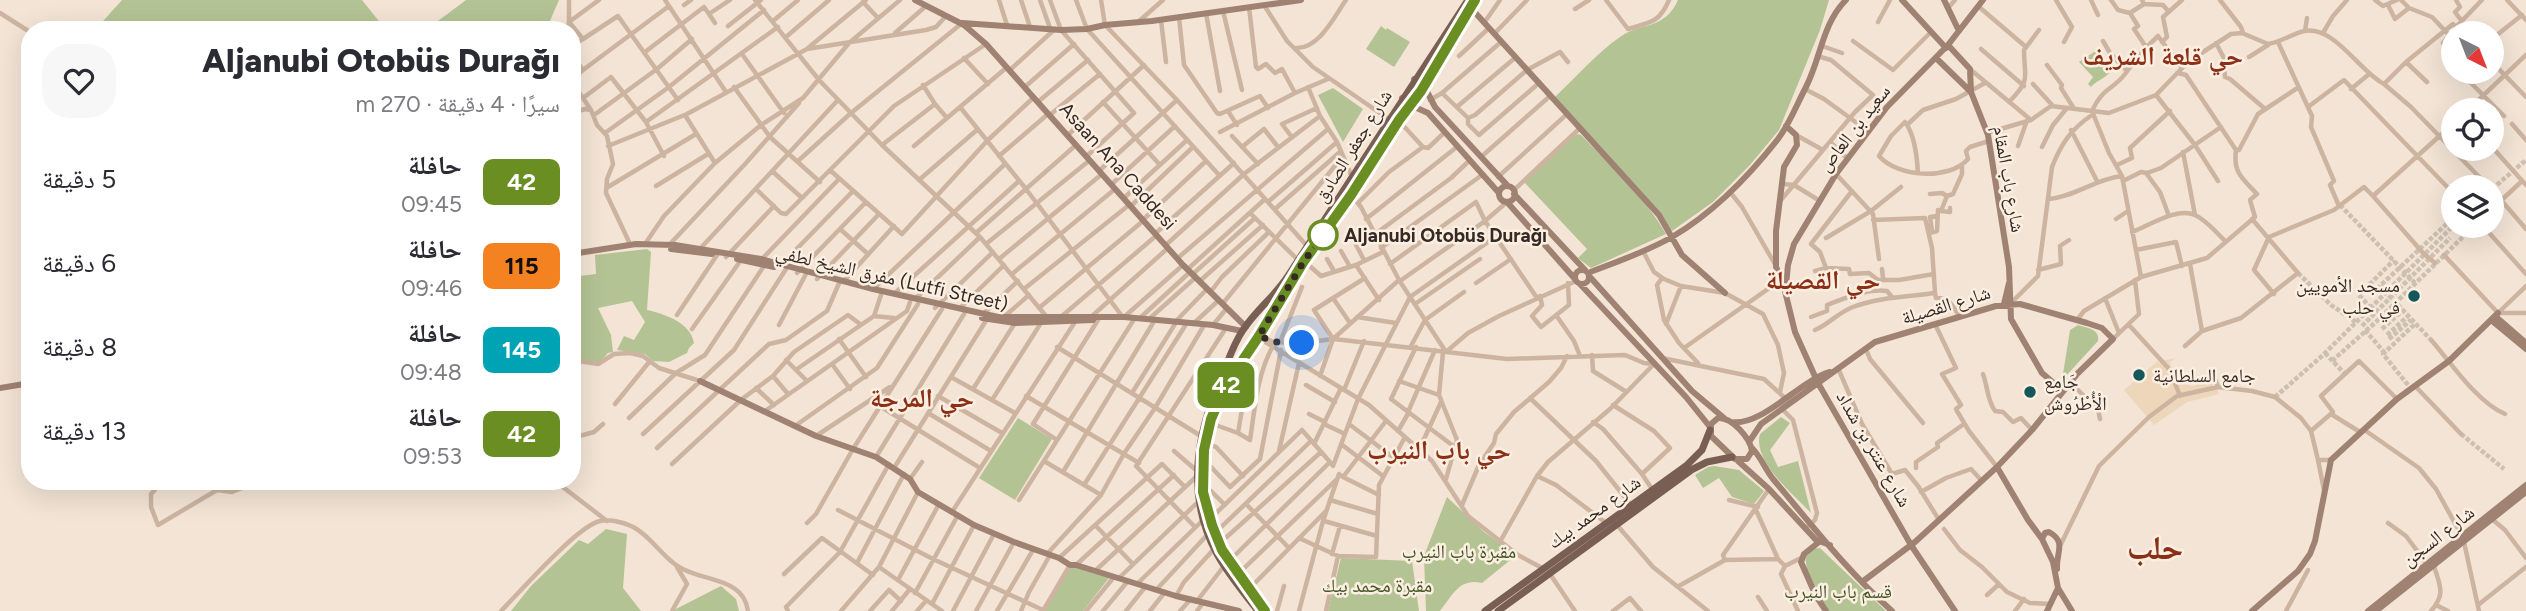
<!DOCTYPE html>
<html lang="ar">
<head>
<meta charset="utf-8">
<style>
	:root { --surface:#fff; --page:#f7f7f7; --text:#2b2b33; --muted:#7c7c81 }
	body { margin:0; font-family:Figtree,"Noto Naskh Arabic",sans-serif; background:var(--page); color:var(--text); direction:rtl; height:100vh; display:flex; flex-direction:column; font-size:26px; white-space:nowrap }
	* { box-sizing:border-box; margin:0 }
	p { font-size:23px; color:var(--muted) }
	.icon { flex:none; width:38px; height:38px; fill:none; stroke:currentColor; stroke-width:2; stroke-linecap:round; stroke-linejoin:round }
	.map { position:relative; flex:1; overflow:hidden; direction:ltr }
	.side { position:absolute; left:21px; top:21px; width:560px; height:469px; display:flex; flex-direction:column; background:var(--surface); border-radius:28px; box-shadow:0 7px 28px #0002; direction:rtl }
	.side>* { flex:none }
	.badge { padding:0 14px; border-radius:10px; font-size:24px; line-height:46px }
	.needle { width:46px; rotate:138deg }
	.controls { position:absolute; left:2441px; top:21px; display:grid; gap:14px }
	.controls a { display:grid; place-items:center; width:63px; height:63px; border-radius:50%; background:var(--surface); box-shadow:0 7px 28px #0002; font-size:35px }
	.you { position:absolute; width:35px; height:35px; margin:-18px; border:5px solid #fff; border-radius:50%; background:#1a73e8; box-shadow:0 0 0 10px #1a73e833 }
	.map>.badge { position:absolute; translate:-50% -50%; box-shadow:0 0 0 4px #fff }
	.round { display:grid; place-items:center; flex:none; width:74px; height:74px; border-radius:28px; background:var(--page) }
	.head { display:flex; align-items:center; justify-content:space-between; height:119px; padding:0 21px }
	h1 { font-size:33px; font-weight:800; line-height:52px }
	ul { padding:0; list-style:none }
	li { display:flex; align-items:center; gap:21px; height:84px; padding:0 21px }
	li div { flex:1 }
	li b { display:block; font-size:26px }
	li em { font-style:normal }
	li .badge { min-width:77px; font-weight:700; text-align:center }
	.map>svg:first-child { display:block }
</style>
</head>
<body>
<div class="map">
<svg width="2526" height="611" viewBox="0 0 2526 611">
	<rect width="100%" height="100%" fill="#f3e4d5"/>
	<!-- green -->
	<path fill="#b4c394" d="M122,0h240l24,30h-291z
		M466,0h93l-13,30h-120z
		M1678,0h151l-9,30 -41,100 -29,35 -37,37 -41,29 -117,-134c21,-20 42,-44 65,-60 21,-15 45,-7 58,-37z
		M1381,26l5,4 1,-2 23,14 -16,25 -28,-18z
		M2097,50l15,19c-6,10 -14,10 -21,18l-3,-3 5,-7 -14,-15z
		M1333,88l30,21 -20,33 -25,-47z
		M1577,134l4,1c30,31 64,62 85,99l-75,34 -13,-10 9,-9 -64,-68z
		M647,249l4,3 -4,58c18,4 44,13 47,33l-5,5 -2,5 -18,9 -16,-1 -8,-7 -28,-4 7,-14 10,4 11,-18 -13,-21 -34,7 13,27 2,17 -5,1 -9,10 -27,-5v-81l24,-3 -1,-19z
		M2078,325c10,3 22,4 20,16l-33,36 -2,-3 7,-44z
		M1781,417l9,6 -20,27 8,17 20,-6 13,52c-17,-18 -59,-52 -51,-79z
		M1018,418l34,21 -37,61 -36,-22z
		M1714,466l25,4 25,21 -10,13 -22,-7 -13,-19 -16,10 -8,-13 13,-8z
		M1447,497l37,35 20,14 10,11 -32,26c-23,-5 -29,12 -42,28h-14l-2,-55z
		M606,529l21,5 -4,54 18,23h-130l20,-25 48,-46 9,4z
		M1820,548l66,63h-59l-20,-41 -2,-14 7,-7z
		M1341,558l71,3 7,50h-91z
		M1070,565l39,13 -26,33h-38z
		M721,586l15,13 3,12h-67z"/>
	<!-- plaza -->
	<path fill="#edd6ba" d="M2176,358l-6,4 3,11 8,5 2,6 10,2 11,-5v-3l9,-3 6,19 -32,8 -33,23 -30,-35 34,-29 2,3 1,-3z"/>
	<g fill="none" stroke-linecap="round" stroke-linejoin="round">
		<!-- street-tunnel -->
		<path stroke="#cdbfb2" stroke-width="4.5" stroke-dasharray="4.5 2" stroke-linecap="butt" d="M2492,189l34,-29
			M2340,205l75,78
			M2298,273l33,32 25,17
			M2371,308l-12,-13 35,-35
			M2362,326l88,-88
			M2382,329l21,-19
			M2365,330l19,22
			M2387,335l21,-19
			M2389,339l22,-19
			M2432,341l-52,-55 74,-69
			M2325,353l20,21
			M2332,361l45,-40 97,-95
			M2412,390l-29,-36 32,-30
			M2275,397l47,-41 132,-131
			M2461,434l43,35"/>
		<!-- street -->
		<path stroke="#ccb4a0" stroke-width="4.5" d="M569,0v22l14,17 35,-23 60,84
			M665,0l61,92
			M755,0l64,80 63,65 98,92 66,79
			M999,0l8,25
			M1021,0l9,27
			M1040,0l10,28
			M1050,0l11,30 73,83 -46,42
			M1076,0l11,29 132,146
			M1101,0l4,25 72,75 130,146
			M1606,0l22,29c23,-7 31,-6 41,-29
			M2056,0l16,27 -8,15
			M2091,0l7,15
			M2111,0l7,10 12,3
			M2142,0l2,4 -14,9 8,13 -4,3 12,18
			M2220,0l21,27 2,6
			M2375,0l8,6 14,-6
			M2401,0l8,8 23,9 17,18 -6,8 11,12
			M2456,0l4,7 -5,5 6,8
			M2507,0l19,20
			M863,2l15,16
			M2144,4l19,1 6,7
			M684,5l7,-5
			M1264,5l23,36 26,26 77,53
			M2388,5l7,14 14,-11
			M1978,6l48,41
			M1249,7l7,60 2,2 8,-5 9,9 7,-4 13,24
			M1948,8l7,-8
			M1575,9l14,-9
			M1223,11l19,79
			M0,13l30,19
			M1206,13l14,78
			M709,14l6,9
			M1179,17l5,48 33,48 3,1 40,-18 8,12
			M1161,20l5,42
			M773,21l25,-21
			M1138,22l25,-22
			M1878,22l12,-22
			M1484,23l16,-23
			M728,26l33,-26
			M2456,27l-2,3 4,3
			M567,30l2,-8 30,-22
			M2305,31l2,-13
			M895,33l31,-27
			M2323,33l10,-17 14,-16
			M1494,34l33,-34
			M786,37l43,-37
			M2492,39l30,-24
			M1853,41l40,29 38,-38
			M2103,41l7,12 16,17
			M2162,42l5,-5 -4,-20 19,-17
			M2278,42l34,74 -1,11 23,54 -4,4 9,21
			M2216,43l11,21 -3,2 1,11 5,2 34,29
			M1822,46l20,7
			M572,47l11,-8
			M808,48l58,-48
			M1296,48c23,1 38,-31 50,-48
			M2492,48l3,9 -3,2
			M1981,49l43,37
			M645,52l59,-45 5,7 21,-14
			M742,54l42,59
			M572,55l11,15 -11,9
			M1459,56l30,-28
			M2249,57l19,-12
			M964,58l24,26
			M2406,62l21,20
			M2492,62l34,35
			M2047,65l15,20 -1,3 12,19
			M1011,69l44,-40
			M583,70l86,-64
			M1971,70l60,50 20,-14 58,7 47,-18 33,-34 42,-27 11,-1 26,11c13,-2 24,-10 36,-13 30,-6 55,40 80,53l22,-22 47,-38 3,3 26,-27
			M2465,72l-3,2 42,42
			M2178,73l8,2 50,75h3l19,-36 41,-27
			M572,82l19,28
			M2033,84l20,22
			M2384,84l27,23 78,80
			M923,85l12,19 12,14
			M1026,86l48,-42
			M734,87l36,50 50,45
			M1308,87l12,29 17,26 15,35
			M1805,89l19,10 44,32
			M2351,89l17,-14
			M1442,93l26,25 7,-3 52,-45 33,-18 8,10
			M2156,95l39,50 23,36
			M583,98l28,-21 35,45 18,34
			M1430,100l12,-7 59,-51
			M1039,101l49,-41
			M1103,102l57,63
			M2009,102c23,-24 15,-22 15,-52l15,-20
			M1458,106l58,-49
			M960,107l66,82 96,127
			M2308,107l36,-27 110,114
			M2468,110l58,-55
			M1228,111l9,14
			M572,113l13,-4 6,1 6,15 10,11 6,28 -6,15 -1,14 24,51
			M1051,114l49,-40
			M594,115l63,-46 35,-30
			M685,115l30,48
			M1468,118v6l11,11 60,-52
			M646,122l132,-95
			M2512,124l14,16
			M1907,125l16,-15 33,-11 29,-16
			M2071,130l26,51
			M1220,132l75,-39 33,-14
			M605,133l64,-46 95,-77
			M1987,133l44,-13
			M1069,134l75,-69
			M1796,135l27,15 32,-38 18,-17 -42,-35 -14,-4
			M1232,136l26,28
			M1291,136l-9,-12 35,-16
			M1830,142l18,17
			M882,145l53,-41
			M608,146l79,-32 120,-65 119,-19 10,-3 10,-11
			M914,146l92,-78
			M2018,146l8,-23
			M1242,147l22,-18 14,18
			M1423,147l5,1 17,-16
			M2042,147l11,-22 14,-17
			M2492,147l34,38
			M2183,152l12,63
			M999,156l49,-42
			M1481,157l69,-61
			M798,161l53,-48 110,-89
			M2117,165l15,-7 -2,-10 40,-37
			M1101,169l76,-69
			M772,171l30,27
			M831,171l71,63 85,-93 46,-43
			M1918,173c-1,-16 -3,-38 -13,-51l-14,14 -12,20c18,21 70,25 89,3l-2,-8 4,-4 19,-6
			M2146,173l14,19 9,24
			M1836,174l37,40 6,45
			M1498,177l69,-63
			M919,180l59,-51
			M2123,181l18,-9 6,1 14,-5 60,-41
			M1113,183l62,-57
			M1783,184l11,1 26,16
			M656,186l52,-32
			M608,187l88,-53
			M756,189l25,24 5,1 108,-108 92,-62
			M1514,190l66,-62
			M1730,192l12,15 34,59
			M1930,194l12,-1 5,3
			M1352,196l9,11 38,73
			M2373,196l51,58 11,9
			M1125,197l62,-57
			M2049,199c25,-2 46,-20 73,-23
			M1781,200l42,-50
			M2501,200l25,29
			M1268,202l69,-60
			M1507,202l-22,19 52,77
			M1358,203l31,-31 34,-25 -24,-26
			M1132,205l61,-58
			M1275,209l66,-58
			M2492,209l30,-28
			M1941,211l9,1v-4
			M1250,213l48,47
			M1145,218l61,-57
			M1366,219l92,-73
			M2116,219l12,-8
			M2483,226l43,48
			M840,229l28,25
			M1932,231l-2,-14 7,-1
			M1157,232l77,-69
			M2132,232c17,-6 44,-25 63,-17 11,5 22,18 30,26
			M976,233l100,-88
			M1930,233l7,-2 1,-21 3,1 6,-15 6,-2 9,-20v-8
			M1351,235l13,25
			M1374,235l77,-57 19,-18
			M1826,238l45,-27 30,-24
			M645,244l19,-28 51,-53 46,-38 42,-27 46,-55 51,-43
			M670,244l76,-81 53,-60
			M986,244l104,-84
			M1167,244l77,-70 76,-58
			M1381,248l101,-73
			M2136,250l40,-8 6,24
			M698,251l140,-151
			M1341,251l8,14
			M1643,251l11,21 10,7 17,7 44,7 38,21 15,31 6,28 -4,19
			M2444,255l54,58
			M726,257l48,-51
			M1179,257l149,-128
			M762,259l77,-80
			M999,259l103,-85
			M1327,259l7,12
			M1304,261l17,15 35,-11 27,-13
			M782,264l71,-73
			M1390,264l86,-62 9,19 -85,60
			M2190,264l12,67
			M1356,265l23,35
			M1189,268l76,-69
			M1826,268l-6,-16 -9,-8 41,-53
			M1882,269l1,9
			M2038,270l23,-6 -1,-18 9,-6
			M1815,271l11,-3 23,1 1,5 19,-1 9,7h21l35,-6
			M797,273l69,-71
			M1194,273l61,-55
			M1012,274l103,-85
			M2141,277l-19,-101 -13,-23 -17,-42c11,-24 21,-21 33,-37 10,-14 20,-26 33,-38l24,32
			M1662,278l-5,7 7,35 15,23 19,20
			M817,279l62,-65
			M1201,280l62,-55
			M843,282l51,-56
			M1476,283l35,-24
			M873,289l132,-125
			M1024,289l105,-84
			M1212,290l10,-13 47,-45
			M895,293l124,-112
			M1935,293l1,5c13,-1 17,8 23,18
			M2274,294l-20,-24 15,-33 65,-27 30,-23 9,9 81,-73
			M1540,296l2,9 -10,11 9,11 28,-22 -1,-22
			M1333,298l17,25
			M2105,298l14,35
			M915,299l65,-62
			M1224,302l119,-146
			M2011,303l27,-27 14,-109c9,-23 19,-38 40,-52
			M1415,304l65,-45
			M935,308l58,-56
			M960,308l44,-43
			M1039,308l104,-87
			M2498,313l28,-27
			M2498,313h28
			M983,314l35,-33
			M677,315l42,-63
			M1556,315l18,26 6,15
			M874,316l20,2
			M1005,316l24,-21
			M1062,316l95,-81
			M1092,316l76,-68
			M1124,317l59,-52
			M1357,317l39,6
			M1811,317l16,-6v-6c19,-7 40,-17 60,-14l5,6
			M1140,318l50,-46
			M1149,319l46,-41
			M2077,320l7,-9 57,-34 66,-19 48,-41 -5,-17 7,-6c-15,-16 -24,-21 -21,-44
			M1176,321l31,-32
			M1194,323l25,-23
			M1666,324l15,-38
			M1935,324l21,44 -14,6 19,31 -5,4 1,2 12,20 28,36
			M779,325l28,-53
			M1213,325l14,-17
			M2129,325l41,45 10,26
			M692,329l49,-69
			M1815,330c14,-6 24,-18 38,-23 26,-10 54,-10 82,-14l-3,-45 -7,-30 -52,2
			M1259,336l15,6 28,1 31,-4 66,-59 47,72 22,-19 31,-17 77,-35
			M839,339l27,38
			M1333,339l-19,-29 51,-32
			M1334,339l173,20 118,-4 19,8 10,1
			M2113,339l26,-25 -4,-34
			M1262,340l107,65 63,56 36,55 50,39 26,14
			M2432,341c19,22 46,62 73,73
			M1280,342l22,-55
			M1411,346l14,-26 39,-28
			M2185,346l17,-15 39,-13 57,-45 -46,-54
			M1057,347l144,89
			M1416,347l-25,52 65,49
			M1684,348l98,-69
			M1866,349l4,10 53,64
			M1443,352l-4,43 18,45 -11,39
			M1592,355l1,16 32,20
			M1662,358l102,21 21,19
			M572,360l26,4 16,-10 16,-1 13,3 16,12 41,13
			M786,360l21,21
			M832,364l18,25
			M1838,368l24,56 30,50 13,-4 13,16 21,34
			M797,369l77,-53 7,-21
			M2212,370l6,17
			M1983,374c5,14 4,26 12,37l8,1 10,10 8,-4 11,12
			M773,376l15,18
			M1320,376l13,-37
			M951,377l64,36
			M1399,381l40,14
			M2070,382l28,28 2,9
			M1306,385l29,17
			M2416,387l45,47
			M756,388l18,17
			M973,389l42,-66
			M1344,390l20,-49
			M1132,393l43,-69
			M938,396l64,37
			M1026,396l113,67
			M1530,398l66,63 35,44
			M870,400l110,68
			M992,400l49,-77
			M615,404l35,-43
			M1613,405l41,26 16,17 -28,26 10,15
			M1782,409l11,11 24,93 -2,7 -7,6
			M765,411l142,-100 3,-9
			M1408,412l27,-62
			M928,413l63,38
			M1309,414l16,8
			M2331,414l29,18
			M629,418l47,-45 29,-18 59,-89
			M1593,422l10,7 39,45
			M1210,423l28,10 13,-77 -3,-3
			M1324,424l21,10
			M1349,424l45,34
			M795,426l82,-58 41,-64
			M1398,431l11,-19
			M2311,431l22,-19 -12,-16 38,-35 38,38
			M2366,431l53,37 17,21 26,47
			M1238,433l12,7c5,-32 7,-66 23,-94
			M643,434l91,-84 54,-84
			M816,436l74,-49
			M572,438l22,-6 9,-8
			M1057,440l-24,-16 65,-104
			M1205,442l11,5 27,29
			M1314,444l27,-56
			M1341,444l42,32
			M657,448l112,-104 17,-4 41,-29 13,-30
			M1419,450l22,-48
			M1174,451l23,20
			M1279,451l20,-88
			M876,457l88,-143
			M1044,461l57,34
			M672,464l70,-65 31,-23 21,-24 54,-37 12,9
			M1204,465l7,2 19,20 30,-28 21,-109
			M894,468l93,-149
			M1916,468v-6l22,-15 -1,-4 27,-19
			M1063,472l90,-149
			M1537,476l19,9 50,38
			M1343,477l36,18
			M910,479l12,-17
			M163,481l-12,13v13l7,18 59,-35 15,2 15,-6 -3,-5
			M214,481l3,9
			M555,481l52,40
			M1084,485l101,-159
			M1203,488l8,3 14,14
			M2324,490l-6,-30h13
			M1921,492l25,-14 25,-9 10,11
			M1019,500l114,-179
			M1330,500l48,14
			M1729,500l29,7
			M1246,504l43,44
			M1462,505l17,-40 15,-22 2,-9 18,-22 35,-30 12,-14 6,-12
			M838,510l95,49 110,51
			M1756,510l22,49
			M952,512l123,-190
			M1210,519l92,-89 28,32
			M2493,520l12,10 21,28
			M1324,521l53,15
			M807,523l9,-9 37,-65 89,-140
			M2388,523l18,13 21,28
			M1095,525l38,39
			M1617,525l36,42 55,44
			M1195,527l-59,-61 88,-135
			M1944,529l16,21 22,17 25,25 23,11 20,1
			M1216,532l95,-91
			M1299,538l39,18
			M1501,540l36,-64 11,-14 62,-53 44,-45
			M2464,542l15,69
			M1220,543l101,-91
			M2061,544l38,-78 50,-49 28,-21 41,-9 34,4 23,6 26,21 10,13 7,29
			M1047,554l54,-59 24,-43 30,-44 48,-81
			M1332,554l8,-28
			M1059,558l103,-94 23,23
			M1725,560l-2,-5 46,-66
			M1229,561l101,-99 3,4 25,-67 52,-102 85,-60
			M857,563l47,-89
			M1076,565l98,-90
			M1785,566l-4,8 17,37
			M879,567l63,44
			M1095,571l102,-95
			M784,574l38,-36 51,37
			M1238,574l99,-95
			M1550,574l25,37
			M1119,578l80,-77
			M898,580l41,-76
			M1138,583l65,-63
			M1679,586l46,-26 53,-1 7,7 16,-8
			M1157,589l51,-55
			M1249,589l76,-77
			M915,593l43,-78
			M1987,595l12,-11
			M1176,596l8,-14 30,-33
			M1758,597l9,14
			M1197,601l27,-35
			M932,604l42,-79
			M2436,605l12,6
			M2478,605l48,-38
			M501,611c19,-19 76,-85 99,-90 9,-2 23,1 31,5 19,8 33,35 54,44 22,11 59,9 63,41
			M672,611l15,-27 -10,-17
			M788,611l-2,-4 54,-55 49,-88
			M841,611l38,-44 39,-75
			M870,611l19,-21 12,11
			M892,611l18,-22
			M917,611l9,-10
			M953,611l41,-77
			M976,611l38,-69
			M997,611l36,-61
			M1021,611l8,-19 21,-37
			M1043,611l27,-46
			M1086,611l28,-34
			M1103,611l25,-30
			M1126,611l20,-25
			M1150,611l15,-19
			M1180,611l11,-12
			M1197,611l6,-8
			M1277,611l7,-25
			M1299,611l24,-90 16,-47 4,3 43,-56
			M1326,611l12,-55 38,1 3,-72 26,-48
			M1613,611l17,-13 11,13
			M2015,611l9,-12
			M2286,611l22,-41
			M2431,611c15,-17 9,-25 3,-45"/>
		<!-- secondary -->
		<path stroke="#9f8272" stroke-width="6" d="M915,0l49,25 22,19 197,221 63,62
			M1902,0l44,48
			M1944,0l15,31
			M1470,7l189,208 23,40 43,38
			M963,23l98,7 26,-1 18,-4 47,-4 149,-21
			M1948,45l22,24 1,23
			M1936,58l35,34 17,43 21,132 2,52 31,54 21,18
			M1414,79l8,3 13,25 73,79
			M1402,98l6,6 20,9 71,80
			M1786,126l10,9 1,10 -13,22 -8,64v36l6,12 13,53 23,51 93,162 44,66
			M1499 194a8 8 0 1 1 16 0a8 8 0 1 1-16 0Z
			M1514,194l71,76
			M1507,202l68,77
			M671,249l41,5
			M572,254l64,-10 39,1 86,14 112,30 125,28h126l89,8 29,6
			M737,259l37,8
			M1575 277a7 7 0 1 1 14 0a7 7 0 1 1-14 0Z
			M1588,273c28,-11 58,-21 84,-36 41,-24 77,-61 106,-98 12,-16 19,-35 28,-52 15,-29 16,-63 40,-87
			M1590,277l102,114 32,27
			M1580,284l106,113 24,30
			M1786,285l2,-20 6,-21 42,-70 51,-67 61,-62 35,-45
			M2004,304l5,-21
			M2495,316l31,27
			M982,318l33,5 78,-3
			M2491,320l35,29
			M700,381l116,55 60,21 34,22 8,13 56,33 40,17 45,16 11,7h6l100,31 63,15
			M0,388l30,-5
			M1718,418c14,-1 32,20 34,33l-5,8h-12l-24,-23v-12z
			M1731,422c31,5 68,-41 99,-50
			M1749,442l12,-18 114,-82 121,-36 24,-2 67,19 15,5 11,11 -36,35 -45,56 -35,37 -82,75 -53,40
			M1752,448c9,9 13,21 21,31 38,45 75,93 119,132
			M1738,461l31,28 47,51 14,5
			M1997,467l31,53 14,19 11,23 5,26 14,23
			M2042,539l3,-6 4,-1c18,10 7,20 8,37
			M1819,542l-15,12 -3,8 15,34 10,15
			M2047,611l11,-23
			M2252,611l46,-40 12,-17 5,-13 16,-81 66,-61 52,-38 49,-48
			M2368,611l158,-126
			M2376,611l150,-119"/>
		<!-- primary -->
		<path stroke="#795f53" stroke-width="7" d="M1258,611c-14,-18 -30,-37 -41,-57 -30,-55 -22,-115 2,-171 8,-18 13,-37 24,-53 13,-20 32,-34 45,-54 60,-92 119,-184 180,-276
			M1265,611l-43,-61 -10,-25 -9,-33 1,-42 7,-31 15,-34 33,-49 45,-75 47,-66 48,-75 22,-29 54,-91
			M1485,611l202,-146 15,-15 8,-20
			M1498,611l195,-142 14,-7 25,-5"/>
	</g>
	<g fill="none" stroke-linecap="round" stroke-linejoin="round">
		<!-- line casing -->
		<g stroke="#fff" stroke-width="16">
			<path id="line" d="M1265,611l-43,-61 -10,-25 -9,-33 1,-42 7,-31 15,-34 33,-49 45,-75 47,-66 48,-75 22,-29 54,-91"/>
		</g>
		<!-- line -->
		<use href="#line" stroke="#6b8e23" stroke-width="10"/>
		<!-- walk -->
		<path stroke="#352924" stroke-width="7" stroke-dasharray="0 12.6" d="M1302,343l-28,-1 -15,-6 45,-75 19,-26"/>
	</g>
	<!-- markers -->
	<circle fill="#fff" stroke="#6b8e23" stroke-width="3.5" cx="1323" cy="235" r="14"/>
	<g fill="#16575a" stroke="#fbefe2" stroke-width="2.5">
		<circle cx="2414" cy="296" r="7"/>
		<circle cx="2139" cy="375" r="7"/>
		<circle cx="2030" cy="392" r="7"/>
	</g>
	<g text-anchor="middle" dominant-baseline="central" stroke-width="5" stroke-linejoin="round" paint-order="stroke">
		<!-- street labels -->
		<g font-size="19" fill="#352924" stroke="#fbefe2">
			<text transform="translate(1854 128) rotate(-52)">سعيد بن العاص</text>
			<text transform="translate(1353 146) rotate(-58)">شارع جعفر الصادق</text>
			<text transform="translate(1118 166) rotate(48)">Asaan Ana Caddesi</text>
			<text transform="translate(2009 179) rotate(80)">شارع باب المقام</text>
			<text transform="translate(892 278) rotate(13)">مفرق الشيخ لطفي (Lutfi Street)</text>
			<text transform="translate(1946 305) rotate(-17)">شارع القصيلة</text>
			<text transform="translate(1874 449) rotate(60)">شارع عنتر بن شداد</text>
			<text transform="translate(1594 512) rotate(-36)">شارع محمد بيك</text>
			<text transform="translate(2438 536) rotate(-38)">شارع السجن</text>
		</g>
		<!-- stop labels -->
		<g font-size="19" font-weight="bold" fill="#352924" stroke="#fbefe2" text-anchor="start">
			<text x="1344" y="235">Aljanubi Otobüs Durağı</text>
		</g>
		<!-- poi labels -->
		<g font-size="19" fill="#352924" stroke="#fbefe2" text-anchor="start">
			<text x="2400" y="285" text-anchor="end">مسجد الأمويين<tspan x="2400" dy="22">في حلب</tspan></text>
			<text x="2153" y="375">جامع السلطانية</text>
			<text x="2044" y="381">جَامِع<tspan x="2044" dy="22">الْأُطْرُوش</tspan></text>
		</g>
		<!-- park labels -->
		<g font-size="19" fill="#455526" stroke="#fbefe2">
			<text x="1459" y="551">مقبرة باب النيرب</text>
			<text x="1377" y="585">مقبرة محمد بيك</text>
			<text x="1838" y="591">قسم باب النيرب</text>
		</g>
		<!-- district labels -->
		<g font-size="26" font-weight="bold" fill="#8b3016" stroke="#fbefe2">
			<text x="2163" y="56">حي قلعة الشريف</text>
			<text x="1823" y="280">حي القصيلة</text>
			<text x="922" y="398">حي المرجة</text>
			<text x="1439" y="450">حي باب النيرب</text>
		</g>
		<!-- town labels -->
		<g font-size="33" font-weight="bold" fill="#8b3016" stroke="#fbefe2">
			<text x="2155" y="547">حلب</text>
		</g>
	</g>
</svg>
<div class="controls">
<a><svg class="needle" viewBox="-14 -14 28 28"><path d="M0-13l5 13h-10z" fill="#e53935"/><path d="M0 13l5-13h-10z" fill="#7c7c81"/></svg></a>
<a><svg class="icon" aria-label="locate" viewBox="0 0 24 24"><circle cx="12" cy="12" r="6"/><path d="M12 2v4M12 18v4M2 12h4M18 12h4"/></svg></a>
<a><svg class="icon" aria-label="layers" viewBox="0 0 24 24"><path d="M12 4l9 5-9 5-9-5zM3 14l9 5 9-5"/></svg></a>
</div>
<div class="you" style="left:1302px;top:343px"></div>
<b class="badge" style="left:1226px;top:385px;background:#6b8e23;color:#fff">42</b>
<section class="side">
<div class="head"><div><h1>Aljanubi Otobüs Durağı</h1><p>سيرًا · 4 دقيقة · 270 m</p></div><a class="round"><svg class="icon" aria-label="heart" viewBox="0 0 24 24"><path d="M12 20l-8-8c-3-5 5-10 8-4 3-6 11-1 8 4z"/></svg></a></div>
<ul>
<li><span class="badge" style="background:#6b8e23;color:#fff">42</span><div><b>حافلة</b><p>09:45</p></div><em>5 دقيقة</em></li>
<li><span class="badge" style="background:#f58220;color:#111">115</span><div><b>حافلة</b><p>09:46</p></div><em>6 دقيقة</em></li>
<li><span class="badge" style="background:#00a3b4;color:#fff">145</span><div><b>حافلة</b><p>09:48</p></div><em>8 دقيقة</em></li>
<li><span class="badge" style="background:#6b8e23;color:#fff">42</span><div><b>حافلة</b><p>09:53</p></div><em>13 دقيقة</em></li>
</ul>
</section>
</div>
</body>
</html>
